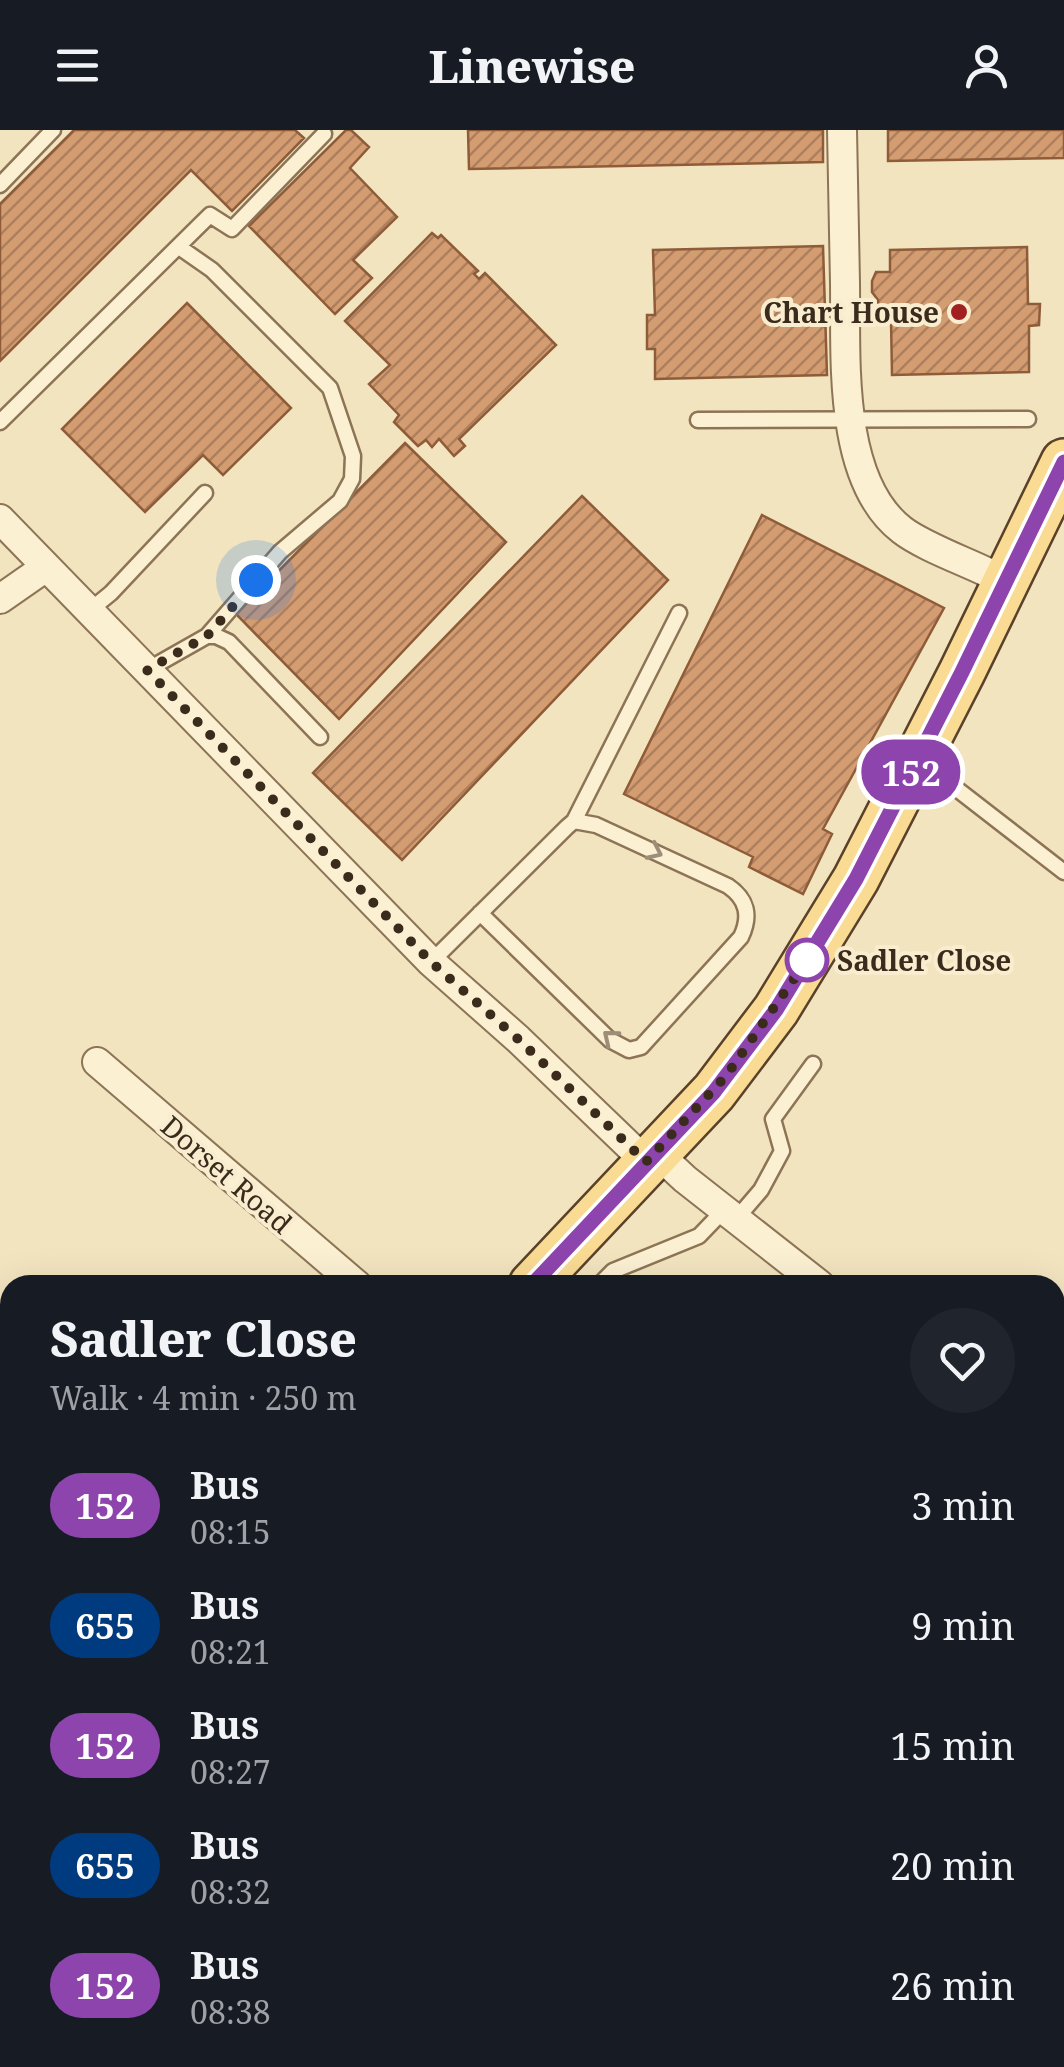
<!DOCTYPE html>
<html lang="en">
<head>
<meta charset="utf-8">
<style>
	:root { --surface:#171b24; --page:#20242c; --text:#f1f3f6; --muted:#9ea1a6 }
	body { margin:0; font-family:"Noto Serif",serif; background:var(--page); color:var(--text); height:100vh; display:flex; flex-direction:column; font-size:38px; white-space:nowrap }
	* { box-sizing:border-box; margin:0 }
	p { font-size:32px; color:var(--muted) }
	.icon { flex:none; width:55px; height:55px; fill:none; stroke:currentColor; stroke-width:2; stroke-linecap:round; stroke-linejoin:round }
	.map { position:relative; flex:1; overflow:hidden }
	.panel { position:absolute; left:0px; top:1145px; width:1065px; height:792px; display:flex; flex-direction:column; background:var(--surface); border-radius:30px 30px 0 0; box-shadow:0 10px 40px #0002 }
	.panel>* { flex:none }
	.badge { padding:0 20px; border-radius:32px; font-size:35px; line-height:65px }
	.you { position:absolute; width:50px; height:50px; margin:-25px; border:8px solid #fff; border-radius:50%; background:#1a73e8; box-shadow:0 0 0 15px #1a73e833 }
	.map>.badge { position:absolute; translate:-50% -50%; box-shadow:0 0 0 5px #fff }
	.round { display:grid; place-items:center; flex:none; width:105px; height:105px; border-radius:52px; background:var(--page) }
	.head { display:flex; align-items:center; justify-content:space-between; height:170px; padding:0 50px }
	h1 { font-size:48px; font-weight:800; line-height:75px }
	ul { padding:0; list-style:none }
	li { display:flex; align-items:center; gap:30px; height:120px; padding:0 50px }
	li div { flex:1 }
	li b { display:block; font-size:38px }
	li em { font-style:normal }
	li .badge { min-width:110px; font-weight:700; text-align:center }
	header { display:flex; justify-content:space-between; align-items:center; height:130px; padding:0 50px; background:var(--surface); font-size:45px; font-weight:800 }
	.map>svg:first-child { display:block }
</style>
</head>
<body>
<header><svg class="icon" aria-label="menu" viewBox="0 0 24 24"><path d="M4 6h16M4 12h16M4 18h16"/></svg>Linewise<svg class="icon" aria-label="person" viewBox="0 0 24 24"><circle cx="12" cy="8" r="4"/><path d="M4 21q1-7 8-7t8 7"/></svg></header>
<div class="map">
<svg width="1064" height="1937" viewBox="0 0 1064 1937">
	<defs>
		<pattern id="building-hatch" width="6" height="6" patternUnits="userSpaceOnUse" patternTransform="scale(2.5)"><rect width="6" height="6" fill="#d49c71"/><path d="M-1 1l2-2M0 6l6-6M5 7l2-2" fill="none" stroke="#ad7f5c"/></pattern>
	</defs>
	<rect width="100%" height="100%" fill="#f2e4bf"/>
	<!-- building -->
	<path fill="url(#building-hatch)" stroke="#8e5c39" stroke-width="2.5" d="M74,0h221l9,8 -72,73 -41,-41 -191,191v-157z
		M346,0h5l18,17 -19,21 47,49 -44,43 19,18 -37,36 -86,-88z
		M468,0h355v32l-354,7z
		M888,0h176v28l-176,3z
		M432,103l6,5 3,-3 37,36 -4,3 5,5 6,-6 71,72 -97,94 6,7 -11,10 -15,-17 -7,8 -6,-7 -8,6 -24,-24 5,-7 -30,-31 21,-19 -45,-44z
		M823,116l4,129 -172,4v-30h-8v-34h8l-2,-65z
		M1027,117l1,57h12l-1,21 -10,1v46l-137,3 -1,-55h-12l-1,-20 -6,-8v-11l4,-9h14v-22z
		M187,173l104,105 -68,67 -20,-20 -58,57 -83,-83z
		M405,313l101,99 -167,177 -103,-105z
		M582,366l86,84 -266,280 -89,-87z
		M762,385l182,93 -121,221 9,5 -29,60 -54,-27 4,-10 -129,-63z"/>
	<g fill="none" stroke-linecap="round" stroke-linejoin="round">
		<!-- service casing -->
		<g stroke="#8d7456" stroke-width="19">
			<path id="service" d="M0,55l53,-55
				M179,117l33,23 118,118 23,68 -1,23 -12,22 -60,51 -73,84
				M698,290l330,-1
				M0,292l210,-207 22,14 92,-95
				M89,481l22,-18 94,-100
				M147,540l60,-34h9l13,6 91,95
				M922,632l142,110
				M574,691l105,-208
				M431,832l136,-135 7,-6 22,4 132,61c19,13 23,30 13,51l-100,110 -12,3 -19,-10 -130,-127
				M737,1088l24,-28 21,-39 -9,-32 40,-55
				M599,1155l14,-14 86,-35 26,-27
				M1055,1507l9,-4
				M871,1928l9,9"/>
		</g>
		<!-- minor casing -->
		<g stroke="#8d7456" stroke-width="32">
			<path id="minor" d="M842,0c1,51 2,102 3,153 1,73 -8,197 57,247 23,18 74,35 103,51
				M0,389l431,443 87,77 128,123
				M0,469l46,-32
				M97,932l260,223
				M656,1022l29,27 135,106
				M0,1213l10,9
				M1055,1374l9,10
				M1055,1890l9,10
				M269,1928l11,9
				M656,1928l9,9
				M105,1937l18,-9
				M343,1937l9,-9"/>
		</g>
		<!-- primary casing -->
		<g stroke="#5a412a" stroke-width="50">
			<path id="primary" d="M532,1155l182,-193 62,-82 80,-131 106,-207 102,-210
				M0,1777l10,-16"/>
		</g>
		<!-- service -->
		<use href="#service" stroke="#fcf0d3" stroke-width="14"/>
		<!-- minor -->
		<use href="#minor" stroke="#fcf0d3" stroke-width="28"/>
		<!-- primary -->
		<use href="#primary" stroke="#f9db93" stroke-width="45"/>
	</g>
	<!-- one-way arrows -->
	<defs><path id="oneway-chevron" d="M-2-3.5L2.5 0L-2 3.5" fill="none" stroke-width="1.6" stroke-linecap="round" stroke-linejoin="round" transform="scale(2.5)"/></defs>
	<g stroke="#9c8e78">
		<use href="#oneway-chevron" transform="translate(655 722) rotate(25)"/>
		<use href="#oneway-chevron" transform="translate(610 907) rotate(-141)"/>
	</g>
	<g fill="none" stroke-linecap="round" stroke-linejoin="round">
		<!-- line casing -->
		<g stroke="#fff" stroke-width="22">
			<path id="line" d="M532,1155l182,-193 62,-82 80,-131 106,-207 102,-210"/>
		</g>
		<!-- line -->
		<use href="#line" stroke="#8e44ad" stroke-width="15"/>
		<!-- walk -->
		<path stroke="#3b2b1c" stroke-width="10" stroke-dasharray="0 18" d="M256,450l-49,56 -60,34 284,292 87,77 128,123 80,-86 84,-120 -3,4"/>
	</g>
	<!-- markers -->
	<circle fill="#a12120" stroke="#f9edd0" stroke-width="4" cx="959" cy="182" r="10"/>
	<circle fill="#fff" stroke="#8e44ad" stroke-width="5" cx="807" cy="830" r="20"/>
	<g text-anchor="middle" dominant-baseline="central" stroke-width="8" stroke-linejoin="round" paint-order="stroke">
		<!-- poi labels -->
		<g font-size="28" font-weight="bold" fill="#3b2b1c" stroke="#f9edd0" text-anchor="end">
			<text x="939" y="182">Chart House</text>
		</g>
		<!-- stop labels -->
		<g font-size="28" font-weight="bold" fill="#3b2b1c" stroke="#f9edd0" text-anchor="start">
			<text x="837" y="830">Sadler Close</text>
		</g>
		<!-- street labels -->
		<g font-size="28" fill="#3b2b1c" stroke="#f9edd0">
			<text transform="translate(227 1044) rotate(41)">Dorset Road</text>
		</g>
	</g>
</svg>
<div class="you" style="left:256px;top:450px"></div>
<b class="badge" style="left:911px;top:642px;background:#8e44ad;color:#fff">152</b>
<section class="panel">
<div class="head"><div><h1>Sadler Close</h1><p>Walk · 4 min · 250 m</p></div><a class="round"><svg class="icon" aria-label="heart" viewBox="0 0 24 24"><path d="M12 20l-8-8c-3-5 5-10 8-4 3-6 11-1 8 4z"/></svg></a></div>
<ul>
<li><span class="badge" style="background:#8e44ad;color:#fff">152</span><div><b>Bus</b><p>08:15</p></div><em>3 min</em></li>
<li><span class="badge" style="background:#003b80;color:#fff">655</span><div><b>Bus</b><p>08:21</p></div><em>9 min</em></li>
<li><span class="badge" style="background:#8e44ad;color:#fff">152</span><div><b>Bus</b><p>08:27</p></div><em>15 min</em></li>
<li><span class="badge" style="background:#003b80;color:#fff">655</span><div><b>Bus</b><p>08:32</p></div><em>20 min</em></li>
<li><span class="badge" style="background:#8e44ad;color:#fff">152</span><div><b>Bus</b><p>08:38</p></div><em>26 min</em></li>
</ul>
</section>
</div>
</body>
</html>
